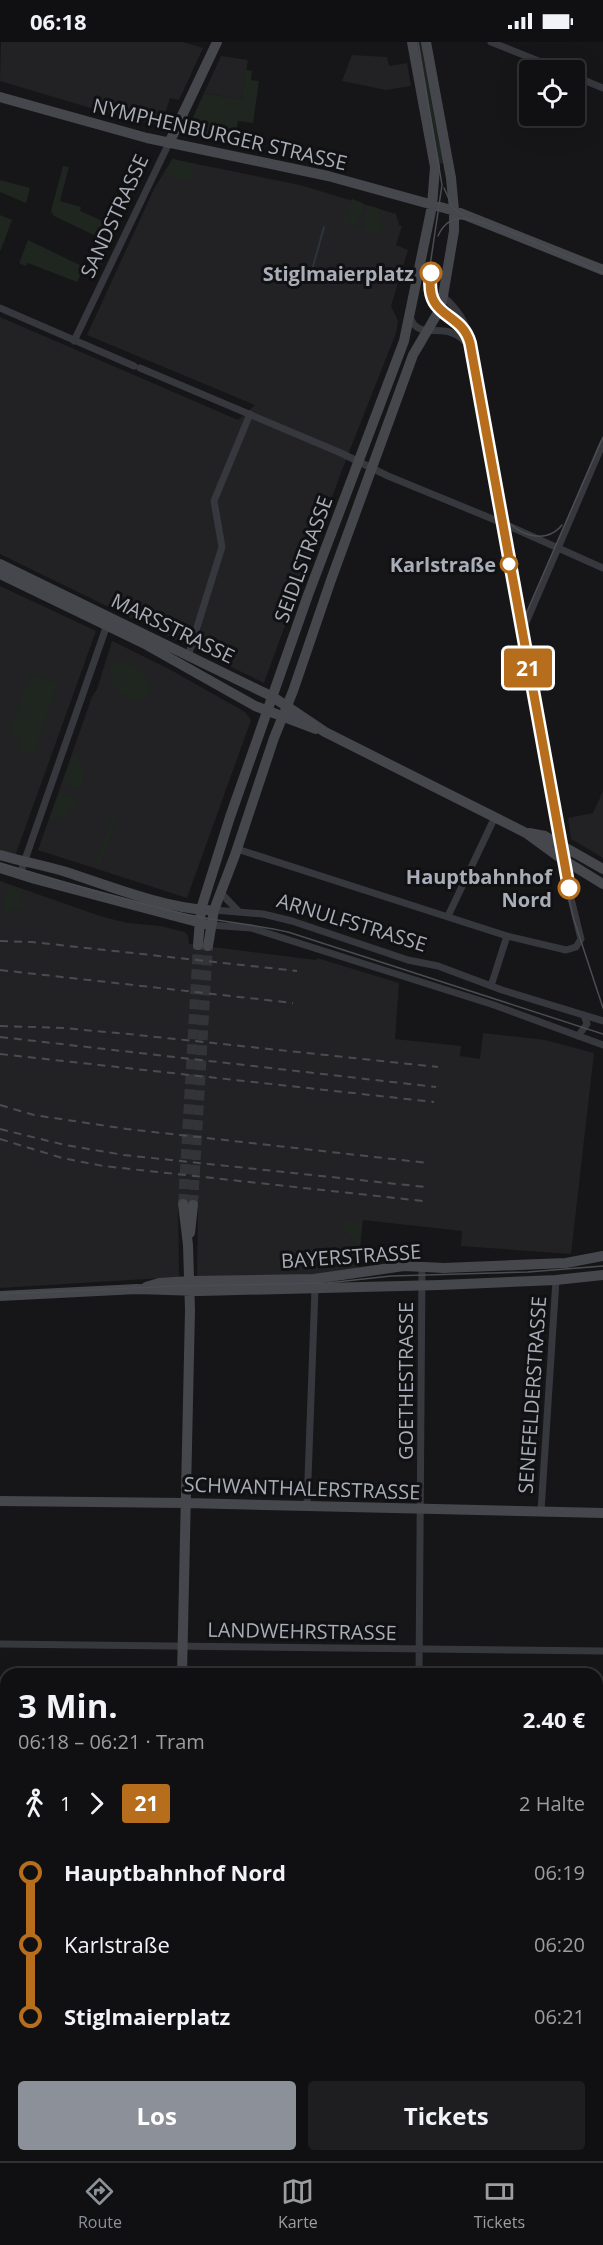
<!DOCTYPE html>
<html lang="de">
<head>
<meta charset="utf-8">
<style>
	:root { --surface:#101012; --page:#1e1e20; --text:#f1f3f6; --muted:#9c9d9f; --line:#303032; --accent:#8c9099 }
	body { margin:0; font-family:"Open Sans",sans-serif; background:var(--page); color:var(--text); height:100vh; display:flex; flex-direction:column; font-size:22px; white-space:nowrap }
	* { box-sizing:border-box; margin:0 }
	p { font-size:20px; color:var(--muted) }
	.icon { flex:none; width:33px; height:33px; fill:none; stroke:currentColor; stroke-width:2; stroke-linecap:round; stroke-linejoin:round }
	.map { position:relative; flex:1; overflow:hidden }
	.panel { position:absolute; left:0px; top:1626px; width:603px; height:494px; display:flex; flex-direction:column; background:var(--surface); border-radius:18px 18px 0 0; box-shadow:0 6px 24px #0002,0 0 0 2px var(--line) }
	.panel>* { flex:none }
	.badge { padding:0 12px; border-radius:4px; font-size:21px; line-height:39px }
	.buttons { position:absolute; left:519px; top:18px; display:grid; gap:12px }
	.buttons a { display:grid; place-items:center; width:66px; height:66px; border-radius:6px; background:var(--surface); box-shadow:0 6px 24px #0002,0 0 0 2px var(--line); font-size:30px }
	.map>.badge { position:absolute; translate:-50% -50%; box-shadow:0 0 0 3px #fff }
	.legs { display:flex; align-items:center; gap:9px; height:66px; padding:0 18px; font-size:20px }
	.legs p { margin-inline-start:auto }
	.overview { display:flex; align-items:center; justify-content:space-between; height:102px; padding:0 18px }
	h1 { font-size:33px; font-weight:700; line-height:45px }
	.button { display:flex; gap:12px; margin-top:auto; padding:12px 18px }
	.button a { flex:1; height:69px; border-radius:6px; background:var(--accent); color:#fff; font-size:24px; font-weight:700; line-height:69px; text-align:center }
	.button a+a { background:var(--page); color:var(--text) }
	ul { padding:0 18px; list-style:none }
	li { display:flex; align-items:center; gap:21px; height:72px; font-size:22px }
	li i { display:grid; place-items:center; width:9px; height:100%; margin:0 8px; background:currentColor }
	li i::after { content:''; width:15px; height:15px; margin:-8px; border:4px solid; border-radius:50%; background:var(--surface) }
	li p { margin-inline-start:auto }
	li:first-child i { background:linear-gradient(#0000 50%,currentColor 0) }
	li:last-child i { background:linear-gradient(currentColor 50%,#0000 0) }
	.status { display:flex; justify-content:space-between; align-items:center; height:42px; padding:0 30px; background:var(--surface); direction:ltr }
	.status svg { height:16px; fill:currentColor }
	.menu { display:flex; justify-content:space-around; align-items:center; height:84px; border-top:2px solid var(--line); background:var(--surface); font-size:16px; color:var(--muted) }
	.menu a { display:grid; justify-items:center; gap:3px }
	.menu .active { color:var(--accent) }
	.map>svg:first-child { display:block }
</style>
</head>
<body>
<div class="status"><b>06:18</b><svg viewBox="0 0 49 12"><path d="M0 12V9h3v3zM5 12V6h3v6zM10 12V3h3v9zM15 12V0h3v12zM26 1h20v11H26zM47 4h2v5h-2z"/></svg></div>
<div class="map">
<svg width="603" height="2119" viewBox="0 0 603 2119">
	<rect width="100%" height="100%" fill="#161618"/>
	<!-- built -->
	<path fill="#222225" d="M1,0h182l20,6 -24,52 -9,-2 -9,28 -57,-14 -104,-31z
		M352,13l35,2 2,9 18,-3 4,23 -25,4 -44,-9z
		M221,14l27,4 -6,40 -38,-7z
		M172,117l128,26 96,29 3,11 3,1 -6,19 12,5 -17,56 7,15 -2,12 -54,137 -78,213 -264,-129v-237l238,103 17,-15 -168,-70 67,-146z
		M0,544l96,45 -81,225 -15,-5z
		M112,599l57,28 76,43 6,8 -64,178 -149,-48 54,-153 5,-8z
		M603,749v67l-32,-19 -3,-21 25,-5z
		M0,839l103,36 25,6 32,3 25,6 3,4 1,8 127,16 1,-2 82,25 -4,56 66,7 -1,10 20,3 3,-26 62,7 49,13 -23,201 -110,-8 1,-15 -99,-11 -5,50 -29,6 -132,2 1,-72 -20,-3 1,74 -179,11z
		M597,1727l6,21v79l-6,-1z
		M597,1853l6,8v258h-179v-5h173z
		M258,2114h40l2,5h-65z"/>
	<!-- green -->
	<path fill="#1e261f" d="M416,0h7l22,121 -7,1z
		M246,28l6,1 -1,9 8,1 -6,42 -15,-2 -2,11 12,2 -6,9 -47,-11v-3l-6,-3 15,-33 38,7z
		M173,117l22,5 -7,17 -23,-5z
		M63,124l6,1 -9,34 21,6 -1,4 25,11 -7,15 -44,-21 -3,-5z
		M0,138l30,8 -4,15 -26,-11z
		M352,157l11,4 1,4 -6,16 -7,3 -8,-2z
		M371,164l7,2 5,16 -2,8 -5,2 -12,-4 -1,-6 5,-17z
		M0,173l12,5 -12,32z
		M28,198l56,27 -7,15 -49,-19 -2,3 -7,-3z
		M120,620c17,1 29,12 30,29 -14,22 -44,-3 -40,-23z
		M31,631l27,11 -25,71 -16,-6 3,-11 -12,-4z
		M73,711c13,8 11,24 9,37l-20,-6z
		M59,750l20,7 -13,15 -17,7z
		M112,773l5,2 -17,48 -5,-2z
		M7,845l14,4 1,16 -20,6z
		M345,1179l17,2 -4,40h-5l-7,4 -1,-8 8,-6c3,-11 -1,-14 -8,-22z"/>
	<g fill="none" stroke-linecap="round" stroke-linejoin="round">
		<!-- stream -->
		<path stroke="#2c353c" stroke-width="2" d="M312,228l12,-43"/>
		<!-- secondary-tunnel -->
		<path stroke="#333438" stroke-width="10" stroke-dasharray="10 5" stroke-linecap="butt" d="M183,1162l15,-259
			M193,1163l15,-259"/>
		<!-- street -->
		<path stroke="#37383d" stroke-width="7" d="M491,0l70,28
			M574,34l29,12
			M443,254c15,14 26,27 25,49l32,177
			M0,266l134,58
			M410,275c9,27 37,0 58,28
			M74,299l95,-198
			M140,326l201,85 47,23 112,46 103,46
			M188,614l34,-109 -8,-46 36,-87
			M558,802l-37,-210 82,-191
			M237,807l270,87 59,14 10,-3 5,-8 -20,-81
			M20,832l88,-252
			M221,851l18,19
			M214,868l49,4 29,7 116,39 30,6 64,24 101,31
			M448,874l46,-97
			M210,883l41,3 243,77 109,40
			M491,944l16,-50
			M578,994l9,-12 -3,-9
			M307,1464l8,-218
			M541,1469l15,-231
			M0,1602l603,7
			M419,1632l3,-407
			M0,1762l6,1
			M597,1903l6,-88
			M0,1930l6,-2
			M407,2119v-5"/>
		<!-- secondary -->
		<path stroke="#45474d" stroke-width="10" d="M0,55l147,41 181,38 127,35 148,59
			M169,101l48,-101
			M0,522l273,133 52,35 201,101 33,24 44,27
			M0,532l143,69 112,63 61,23
			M529,791l16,3 58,33
			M0,813c21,6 42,10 63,16 44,14 100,37 145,39
			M0,826l35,11 170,45
			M198,903l3,-36 29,-92 78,-222 96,-254 28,-135 3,-39 -23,-125
			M208,904l6,-36 21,-55 39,-117 19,-47 38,-111 82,-225 27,-46 3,-13 11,-65v-21l-3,-32 -25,-136
			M190,1191l3,-28
			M146,1245l13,-4 31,-2 124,-2 90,-13 40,2 122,-5 37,-7
			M0,1254l137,-7 63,2 240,-6 116,-5 47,-5
			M0,1459l186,2 417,10
			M182,1632l8,-364 -2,-65 -5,-41
			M0,1960l6,5
			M199,2114l2,5
			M152,2119l2,-5"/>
		<!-- tram -->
		<path stroke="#4a4c52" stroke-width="1.5" d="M418,0l24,143 -16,108c6,23 32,30 41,52l92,512 15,63 29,88
			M444,146l9,20 16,12
			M438,194c4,-9 10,-16 20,-17 28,-3 115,41 145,54
			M500,467c9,23 44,39 62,16
			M520,591l2,-10 81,-186
			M0,821c61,18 122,37 185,51 34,8 69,10 103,18l315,102
			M0,1252l178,-8 149,-3 64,-7 137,-4 75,-6"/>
		<!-- rail -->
		<path stroke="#4a4c52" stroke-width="2" stroke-dasharray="8 6" stroke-linecap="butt" d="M0,899l32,1 265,29
			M0,928l293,33
			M0,984l64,2 74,7 300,32
			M0,995l436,50
			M0,1012l434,48
			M0,1063l34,10 93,14 301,34
			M0,1087l65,16 59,10 301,32
			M0,1097l62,19 41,8 320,35"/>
	</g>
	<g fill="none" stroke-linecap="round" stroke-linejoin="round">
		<!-- line-1 casing -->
		<g stroke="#fff" stroke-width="14">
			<path id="line-1" d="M431,231c-7,47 30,37 39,70l99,545"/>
		</g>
		<!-- line-1 -->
		<use href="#line-1" stroke="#b66e1c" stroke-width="9"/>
	</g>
	<!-- markers -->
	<g fill="#fff" stroke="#b66e1c" stroke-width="3">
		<circle cx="431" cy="231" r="10"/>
		<circle cx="509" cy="522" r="8"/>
		<circle cx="569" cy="846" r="10"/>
	</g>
	<g text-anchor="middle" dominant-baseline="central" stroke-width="6" stroke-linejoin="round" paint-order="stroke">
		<!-- street labels -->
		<g font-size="20" fill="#a8adb8" stroke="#111113">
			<text transform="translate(220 92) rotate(13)">NYMPHENBURGER STRASSE</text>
			<text transform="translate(114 174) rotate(-65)">SANDSTRASSE</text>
			<text transform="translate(303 517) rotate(-70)">SEIDLSTRASSE</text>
			<text transform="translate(173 586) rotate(26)">MARSSTRASSE</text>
			<text transform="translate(352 880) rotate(17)">ARNULFSTRASSE</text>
			<text transform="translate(351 1214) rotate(-4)">BAYERSTRASSE</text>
			<text transform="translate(405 1339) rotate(-90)">GOETHESTRASSE</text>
			<text transform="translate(532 1353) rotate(-86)">SENEFELDERSTRASSE</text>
			<text transform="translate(302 1446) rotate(2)">SCHWANTHALERSTRASSE</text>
			<text transform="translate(302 1589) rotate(1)">LANDWEHRSTRASSE</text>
		</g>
		<!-- stop labels -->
		<g font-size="20" font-weight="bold" fill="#a8adb8" stroke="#111113" text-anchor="end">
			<text x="414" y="231">Stiglmaierplatz</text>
			<text x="496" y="522">Karlstraße</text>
			<text x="552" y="834">Hauptbahnhof<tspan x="552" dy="23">Nord</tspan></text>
		</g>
	</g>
</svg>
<div class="buttons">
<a><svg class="icon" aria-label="locate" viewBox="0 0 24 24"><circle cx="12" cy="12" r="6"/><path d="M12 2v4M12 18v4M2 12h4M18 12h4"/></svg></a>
</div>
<b class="badge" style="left:528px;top:626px;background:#b66e1c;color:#fff">21</b>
<section class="panel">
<div class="overview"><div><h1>3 Min.</h1><p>06:18 – 06:21 · Tram</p></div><b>2.40 €</b></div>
<div class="legs"><svg class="icon" aria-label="walk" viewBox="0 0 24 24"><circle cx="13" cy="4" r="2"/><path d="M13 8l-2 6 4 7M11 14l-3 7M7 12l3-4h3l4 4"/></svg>1<svg class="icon" aria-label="forward" viewBox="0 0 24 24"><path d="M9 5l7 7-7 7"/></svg><b class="badge" style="background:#b66e1c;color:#fff">21</b><p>2 Halte</p></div>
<ul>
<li><i style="color:#b66e1c"></i><b>Hauptbahnhof Nord</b><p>06:19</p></li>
<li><i style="color:#b66e1c"></i><span>Karlstraße</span><p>06:20</p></li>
<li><i style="color:#b66e1c"></i><b>Stiglmaierplatz</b><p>06:21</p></li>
</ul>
<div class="button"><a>Los</a><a>Tickets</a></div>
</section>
</div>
<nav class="menu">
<a class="active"><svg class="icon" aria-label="directions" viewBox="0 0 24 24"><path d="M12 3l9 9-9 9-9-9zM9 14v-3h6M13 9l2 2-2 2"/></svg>Route</a>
<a><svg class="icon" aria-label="map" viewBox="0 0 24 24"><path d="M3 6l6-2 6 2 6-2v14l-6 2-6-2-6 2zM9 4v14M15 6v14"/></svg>Karte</a>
<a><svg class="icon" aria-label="tickets" viewBox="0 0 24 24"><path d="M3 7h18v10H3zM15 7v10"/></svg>Tickets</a>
</nav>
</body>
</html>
